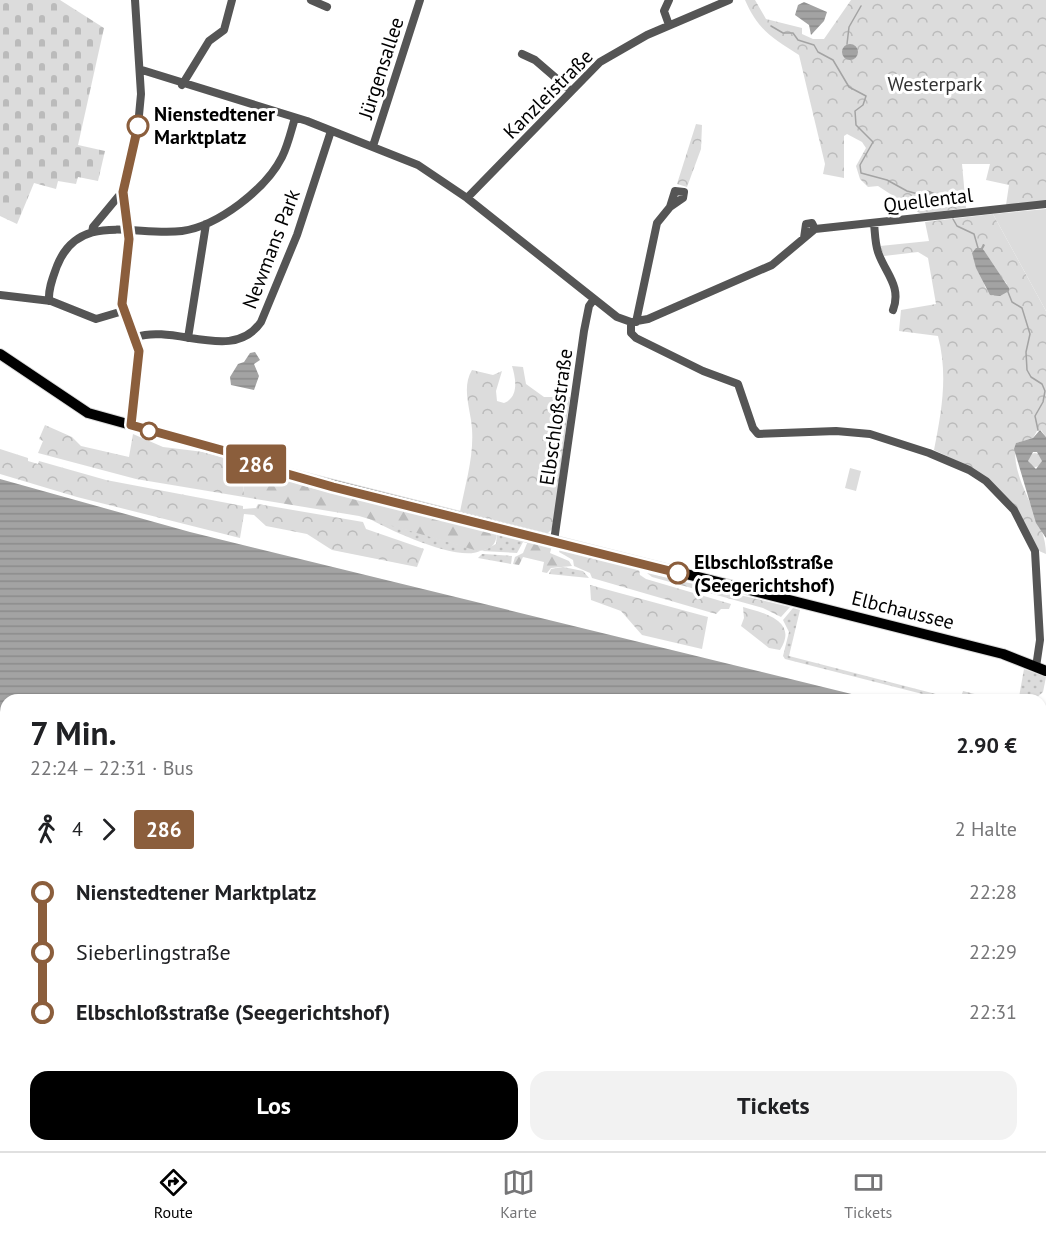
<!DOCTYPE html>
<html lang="de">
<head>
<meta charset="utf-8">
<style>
	:root { --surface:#fff; --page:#f2f2f2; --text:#202124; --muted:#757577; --line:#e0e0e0; --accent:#000 }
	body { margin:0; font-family:"PT Sans",sans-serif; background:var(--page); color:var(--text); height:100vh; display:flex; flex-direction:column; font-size:22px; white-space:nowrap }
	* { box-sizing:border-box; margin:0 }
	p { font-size:20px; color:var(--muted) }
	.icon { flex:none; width:33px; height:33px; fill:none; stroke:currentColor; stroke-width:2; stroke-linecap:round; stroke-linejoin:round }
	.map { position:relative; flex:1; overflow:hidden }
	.sheet { position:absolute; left:0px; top:694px; width:1047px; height:458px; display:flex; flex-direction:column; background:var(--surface); border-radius:18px 18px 0 0; box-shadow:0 2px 4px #0004 }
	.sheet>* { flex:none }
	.badge { padding:0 12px; border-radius:4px; font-size:21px; line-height:39px }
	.map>.badge { position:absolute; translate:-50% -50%; box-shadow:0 0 0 3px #fff }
	.legs { display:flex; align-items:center; gap:9px; height:66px; padding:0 30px; font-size:20px }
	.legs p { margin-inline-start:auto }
	.summary { display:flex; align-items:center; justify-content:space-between; height:102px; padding:0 30px }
	h1 { font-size:33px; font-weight:600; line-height:45px }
	.button { display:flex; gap:12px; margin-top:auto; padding:12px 30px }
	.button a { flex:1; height:69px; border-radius:18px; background:var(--accent); color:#fff; font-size:24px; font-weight:600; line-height:69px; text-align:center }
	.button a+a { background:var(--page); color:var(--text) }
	ul { padding:0 30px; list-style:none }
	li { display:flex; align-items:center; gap:21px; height:60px; font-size:22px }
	li i { display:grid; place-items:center; width:9px; height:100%; margin:0 8px; background:currentColor }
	li i::after { content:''; width:15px; height:15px; margin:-8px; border:4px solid; border-radius:50%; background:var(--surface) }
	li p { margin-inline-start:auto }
	li:first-child i { background:linear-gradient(#0000 50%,currentColor 0) }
	li:last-child i { background:linear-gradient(currentColor 50%,#0000 0) }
	.menu { display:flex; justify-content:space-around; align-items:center; height:84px; border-top:2px solid var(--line); background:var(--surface); font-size:16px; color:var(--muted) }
	.menu a { display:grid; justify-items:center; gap:3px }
	.menu .active { color:var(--accent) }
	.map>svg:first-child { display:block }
</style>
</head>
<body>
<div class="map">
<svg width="1046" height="1151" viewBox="0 0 1046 1151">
	<defs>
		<pattern id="grass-dots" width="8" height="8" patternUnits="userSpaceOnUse" patternTransform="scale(1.5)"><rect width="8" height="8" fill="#dcdcdc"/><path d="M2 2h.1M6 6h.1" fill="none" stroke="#bbb" stroke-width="1.8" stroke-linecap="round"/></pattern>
		<pattern id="forest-firs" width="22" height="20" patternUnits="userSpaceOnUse" patternTransform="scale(1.5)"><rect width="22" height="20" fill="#dcdcdc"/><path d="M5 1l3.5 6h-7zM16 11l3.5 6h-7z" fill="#bbb"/></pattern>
		<pattern id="cemetery-stones" width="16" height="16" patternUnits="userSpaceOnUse" patternTransform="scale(1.5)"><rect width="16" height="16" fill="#dcdcdc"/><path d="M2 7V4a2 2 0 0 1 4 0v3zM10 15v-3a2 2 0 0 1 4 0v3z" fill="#bbb"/></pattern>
		<pattern id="park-crowns" width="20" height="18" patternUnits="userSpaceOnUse" patternTransform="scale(1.5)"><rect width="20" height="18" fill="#dcdcdc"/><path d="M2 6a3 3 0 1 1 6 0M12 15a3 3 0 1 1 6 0" fill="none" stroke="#bbb"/></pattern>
		<pattern id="water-rules" width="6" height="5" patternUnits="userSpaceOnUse" patternTransform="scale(1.5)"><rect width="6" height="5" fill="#a3a3a3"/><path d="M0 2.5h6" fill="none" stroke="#8b8b8b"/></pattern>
	</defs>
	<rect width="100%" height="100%" fill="#fff"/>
	<!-- grass -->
	<path fill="url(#grass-dots)" d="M368,518l112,33c-22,11 -91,-21 -112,-33z
		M497,533l31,8 -1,2 -4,-1 -6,11 -35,-2 14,-7z
		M482,554h2l28,2 -1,8 -33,-6z
		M563,567l20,4 6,7 -40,-4 2,-5z
		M793,608l7,2 -11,46 170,44h-13l-161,-41 -2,-3 6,-24 -6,-12z
		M1024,669l22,8 -3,15 -9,8h-19l4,-3z
		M963,691l35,9h-38z
		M381,1146h152l-7,5h-155z
		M574,1146h87l4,5h-88z"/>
	<!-- forest -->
	<path fill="url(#forest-firs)" d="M235,461l69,25 193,47c-1,13 -7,17 -19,18l-119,-35 -115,-19 -1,-26 -7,-2z
		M528,541l24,5 -2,7 19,8 3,5 -21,2 -4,5 -5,-1 2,-10 -21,-5 -4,8 -6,-1 2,-7 8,-4z"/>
	<!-- cemetery -->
	<path fill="url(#cemetery-stones)" d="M0,0h60l44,28 -26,117 27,6 -7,30 -20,-4 -2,7 -18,-3 -2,8 -22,-6 -17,41 -17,-8z"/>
	<!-- park -->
	<path fill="url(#park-crowns)" fill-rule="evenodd" d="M745,0h10l11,19 36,9v6l11,5h11l27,-39h195v201l-40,4 3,-20 -23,-5 4,-16h-28l4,44 -45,6 -43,-28 -10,1 -8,-8 -4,-13 10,-18 -4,-6 -15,-8 -3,2v42l-21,-4 2,-10 -26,-109c-27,-17 -41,-25 -54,-55z
		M696,124l6,1 -1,24 -14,38 -10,-3z
		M993,214l53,97v126l-5,-7 -4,1 -4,7 -17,5c-7,38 30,74 30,111l-7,-3c-32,-61 -42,-72 -105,-101 8,-40 14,-75 4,-114l-39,-5 2,-21 35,-6 -8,-46 -10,-6 -34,4 -4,-10 49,-5 -4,-19zM976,248h7l3,9 21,27 -14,12 -8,-9z
		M512,366l11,1 3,17 18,13h26l-17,131 -6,6 -87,-22c5,-27 14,-55 12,-83 -1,-19 -11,-41 0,-59l21,5 9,-4 -6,20 1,10 7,2c15,-6 12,-24 8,-37z
		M45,425l27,12 9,9 48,11 4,-23 30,13 41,5 31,9 2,8 6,2 1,26 -108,-18 -98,-26 5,-12 -4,-2z
		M0,449l28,9v3l10,3 1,-3 67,19 137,26v3l13,-1 2,-4 105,18 3,7 58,20 -7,18 -85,-17 -25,-16 -41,-8 -12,-11 -10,-1 -4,24 -163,-41 -77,-23z
		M1028 460a7 7 0 1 1 14 0a7 7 0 1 1-14 0Z
		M560,549l79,20 1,6 6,4 85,25 -2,5h-8l-5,5 -124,-36 -2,-5 -16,-7 -1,-6 -14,-8z
		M647,573l143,34 -9,10 -18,-9 -111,-31z
		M590,585l118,32 -6,32 -60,-14 -21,-24 -30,-11z
		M743,607c21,6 56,14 37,43l-11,-2 -28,-22 3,-8z"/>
	<!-- pitch -->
	<path fill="#dcdcdc" d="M1046,209v102l-53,-97z
		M850,468l11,3 -5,20 -11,-3z"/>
	<!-- water -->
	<path fill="url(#water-rules)" fill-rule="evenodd" d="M804,2l23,10 -3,9 -13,14 -2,-10 -14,-10 3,-10z
		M842 52a8 8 0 1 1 16 0a8 8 0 1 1-16 0Z
		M927,190l10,4 4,6 -1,4 -6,1 -9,-7 -2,-4z
		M983,244l2,1 -2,4 26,39v3l-9,5 -10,-1 -14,-27 -4,-15 4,-5h5z
		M255,352l5,8 -6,4 5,12 -5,14 -23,-5 -1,-8 8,-13 6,-2 6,-9z
		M1040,430l6,7v101l-10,-15 -22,-74 2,-6 17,-5zM1033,452h4l5,9 -6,8 -8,-8z
		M0,479l190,53 686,168h-870v343l-6,-1z
		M1046,720v431h-354l-5,-5h354v-425z"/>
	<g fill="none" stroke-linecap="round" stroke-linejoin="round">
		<!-- stream -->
		<path stroke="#a3a3a3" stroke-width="1.5" d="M771,26l12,7h10l5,7 16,5 4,7 15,8 16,27 17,9 -3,9 -8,6 1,14 17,17 -13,23 1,8 26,7 20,11 11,3 3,8 10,-2
			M847,44l2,-17 12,-21
			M940,202l6,1
			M948,205l3,2
			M953,219l4,7 17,8 4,14
			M1008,292l4,10 10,6 8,26 -4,18 1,18 4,7 11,7 3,7 -2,11 -8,14 3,14"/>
		<!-- ferry -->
		<path stroke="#444" stroke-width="1.5" stroke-dasharray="8 6" stroke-linecap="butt" d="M0,742l6,2
			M0,839l6,1
			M0,914l6,-3
			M0,917l6,-3
			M1041,979l5,1
			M1041,1001l5,-1
			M1041,1007l5,-1
			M1041,1026l5,2
			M1041,1088h5"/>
		<!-- major casing -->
		<g stroke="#dbdbdb" stroke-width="12">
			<path id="major" d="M0,354l88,59 137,38 45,18 733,185 43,17"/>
		</g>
		<!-- minor -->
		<path stroke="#555" stroke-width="8" d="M311,0l16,7
			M669,0l-5,11 5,14
			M522,54l13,6 36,31
			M142,70l165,51 111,44 49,33 150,119 14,5 17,-3 124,-54 43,-36 231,-25
			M182,85l27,-44 15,-11 8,-30
			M373,146l47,-146
			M467,198l133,-136 47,-27 82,-35
			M874,223c1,10 1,20 4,29 7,21 24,34 15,58
			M92,232l1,-5 29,-35
			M804,238l2,-14 6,-1 3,6
			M0,295l51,6 45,18 27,-8
			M49,301c-1,-12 4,-24 8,-35 22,-56 80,-29 125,-35 36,-5 84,-42 100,-74 6,-12 9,-26 13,-39
			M631,322v11l5,5 67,33 35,13 15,44 5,6 78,-3 34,3 59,19 40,17 17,11 28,29 21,41 5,89 -4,27
			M636,322l21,-99 13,-16 13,-9 1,-6 -9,-1 -5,16
			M136,337c40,-13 97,26 125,-15l36,-87 34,-104
			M188,338l18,-114
			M131,425l8,-74 -17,-47 7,-65 -7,-47 16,-66 3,-32 -6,-94
			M554,541l30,-210 5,-25 5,-7
			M4,1151l2,-9"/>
		<!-- major -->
		<use href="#major" stroke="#000" stroke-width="10"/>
	</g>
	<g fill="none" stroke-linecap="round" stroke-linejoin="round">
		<!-- line-1 casing -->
		<g stroke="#fff" stroke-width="14">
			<path id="line-1" d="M138,126l-15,66 6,47 -7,65 17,47 -8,74 94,26 45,18 63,18 345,86"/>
		</g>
		<!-- line-1 -->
		<use href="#line-1" stroke="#8b5e3c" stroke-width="9"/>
	</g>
	<!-- markers -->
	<g fill="#fff" stroke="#8b5e3c" stroke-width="3">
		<circle cx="138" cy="126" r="10"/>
		<circle cx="149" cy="431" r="8"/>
		<circle cx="678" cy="573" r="10"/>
	</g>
	<g text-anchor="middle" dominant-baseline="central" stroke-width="6" stroke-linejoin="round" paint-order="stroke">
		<!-- street labels -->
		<g font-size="20" fill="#000" stroke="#fff">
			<text transform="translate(381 68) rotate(-72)">Jürgensallee</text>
			<text transform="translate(548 94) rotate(-45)">Kanzleistraße</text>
			<text transform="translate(928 200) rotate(-7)">Quellental</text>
			<text transform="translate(271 249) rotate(-69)">Newmans Park</text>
			<text transform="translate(556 417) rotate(-82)">Elbschloßstraße</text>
			<text transform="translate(903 610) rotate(14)">Elbchaussee</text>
		</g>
		<!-- park labels -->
		<g font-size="20" fill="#333" stroke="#fff">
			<text x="935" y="84">Westerpark</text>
		</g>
		<!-- stop labels -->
		<g font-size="20" font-weight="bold" fill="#000" stroke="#fff" text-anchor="start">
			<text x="154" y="114">Nienstedtener<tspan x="154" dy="23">Marktplatz</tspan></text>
			<text x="694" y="562">Elbschloßstraße<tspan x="694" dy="23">(Seegerichtshof)</tspan></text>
		</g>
	</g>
</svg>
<b class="badge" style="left:256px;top:464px;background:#8b5e3c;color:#fff">286</b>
<section class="sheet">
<div class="summary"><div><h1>7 Min.</h1><p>22:24 – 22:31 · Bus</p></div><b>2.90 €</b></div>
<div class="legs"><svg class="icon" aria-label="walk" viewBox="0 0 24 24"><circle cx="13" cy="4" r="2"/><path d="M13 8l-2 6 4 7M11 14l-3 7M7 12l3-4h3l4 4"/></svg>4<svg class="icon" aria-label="forward" viewBox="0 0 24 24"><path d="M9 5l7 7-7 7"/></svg><b class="badge" style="background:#8b5e3c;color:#fff">286</b><p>2 Halte</p></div>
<ul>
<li><i style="color:#8b5e3c"></i><b>Nienstedtener Marktplatz</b><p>22:28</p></li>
<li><i style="color:#8b5e3c"></i><span>Sieberlingstraße</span><p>22:29</p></li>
<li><i style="color:#8b5e3c"></i><b>Elbschloßstraße (Seegerichtshof)</b><p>22:31</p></li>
</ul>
<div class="button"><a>Los</a><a>Tickets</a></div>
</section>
</div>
<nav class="menu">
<a class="active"><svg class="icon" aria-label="directions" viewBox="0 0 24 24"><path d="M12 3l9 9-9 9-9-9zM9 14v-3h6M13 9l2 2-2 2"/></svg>Route</a>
<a><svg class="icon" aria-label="map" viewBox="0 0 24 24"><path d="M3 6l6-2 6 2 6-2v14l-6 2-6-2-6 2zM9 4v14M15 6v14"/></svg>Karte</a>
<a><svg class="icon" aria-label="tickets" viewBox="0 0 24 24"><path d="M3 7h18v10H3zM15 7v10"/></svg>Tickets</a>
</nav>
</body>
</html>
